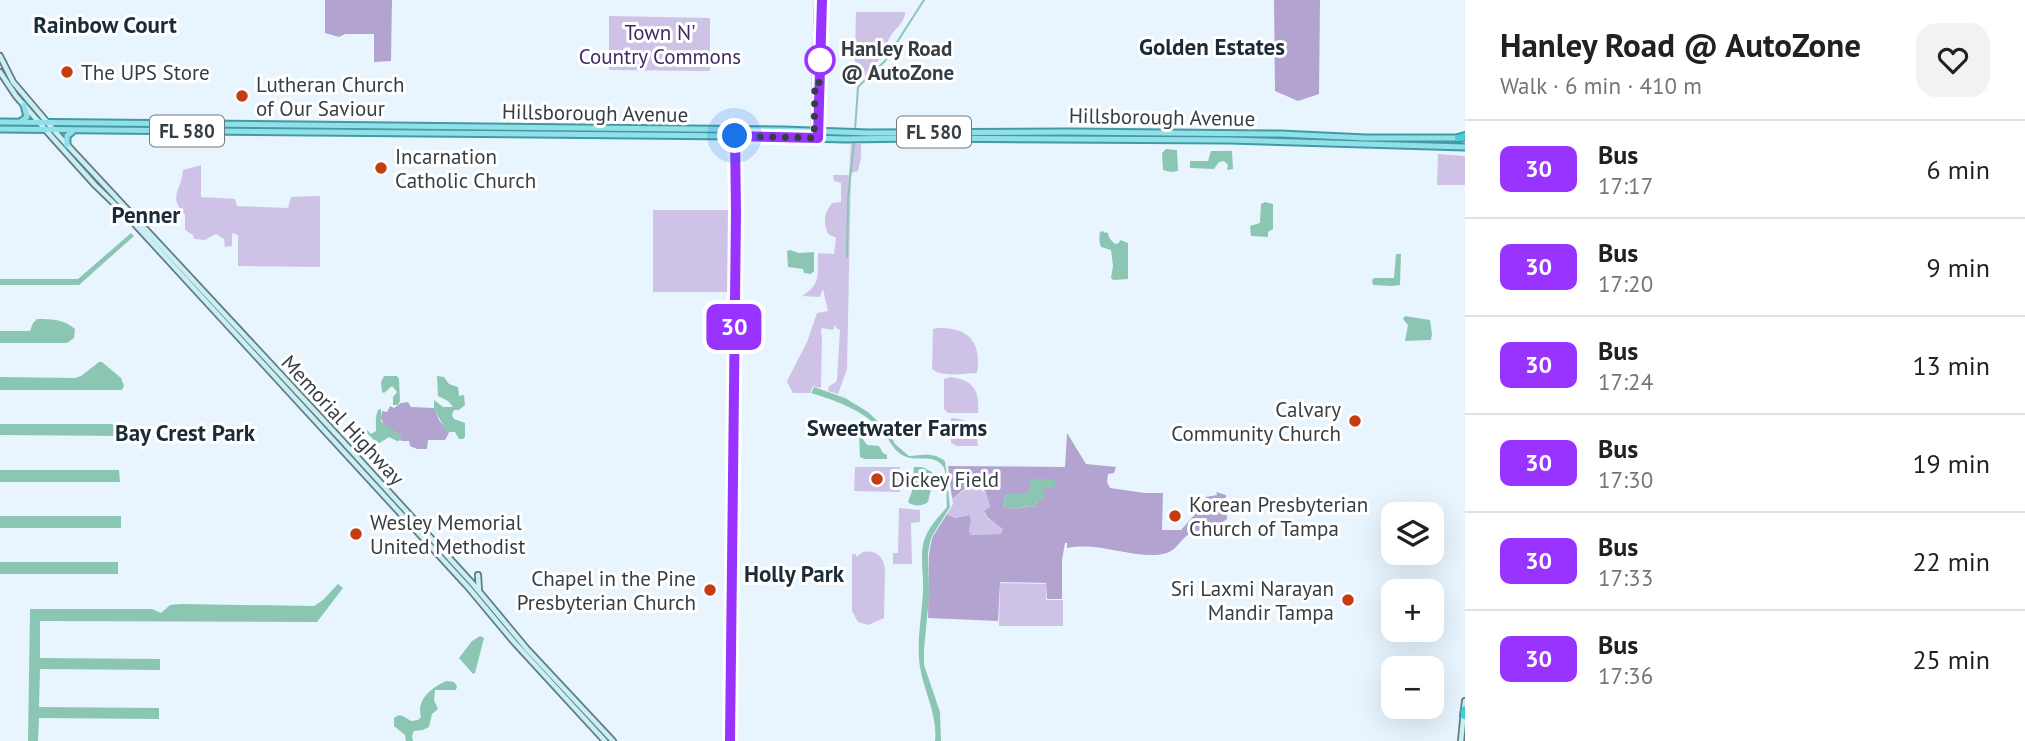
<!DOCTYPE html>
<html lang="en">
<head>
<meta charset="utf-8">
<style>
	:root { --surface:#fff; --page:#f2f2f2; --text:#202124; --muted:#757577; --line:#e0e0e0 }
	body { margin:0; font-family:"PT Sans",sans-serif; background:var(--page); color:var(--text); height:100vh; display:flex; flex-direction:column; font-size:26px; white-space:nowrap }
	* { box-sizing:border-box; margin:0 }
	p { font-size:23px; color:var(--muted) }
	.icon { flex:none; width:38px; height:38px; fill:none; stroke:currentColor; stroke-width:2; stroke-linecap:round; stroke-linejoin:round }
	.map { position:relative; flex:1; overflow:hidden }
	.drawer { display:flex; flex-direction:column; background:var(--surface); width:560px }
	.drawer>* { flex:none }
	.badge { padding:0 14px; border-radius:10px; font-size:24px; line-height:46px }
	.tools { position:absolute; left:1381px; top:502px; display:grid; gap:14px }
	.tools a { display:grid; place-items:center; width:63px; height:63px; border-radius:14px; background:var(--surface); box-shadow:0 7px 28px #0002; font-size:35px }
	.you { position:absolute; width:35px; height:35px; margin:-18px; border:5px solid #fff; border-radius:50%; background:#1a73e8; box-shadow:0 0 0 10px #1a73e833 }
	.map>.badge { position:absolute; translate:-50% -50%; box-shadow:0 0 0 4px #fff }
	.round { display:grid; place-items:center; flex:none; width:74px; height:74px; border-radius:21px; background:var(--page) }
	.head { display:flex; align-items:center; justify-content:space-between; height:119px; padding:0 35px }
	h1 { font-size:33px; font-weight:700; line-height:52px }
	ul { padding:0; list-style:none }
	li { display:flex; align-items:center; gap:21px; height:98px; padding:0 35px; border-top:2px solid var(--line) }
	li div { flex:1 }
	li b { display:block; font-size:26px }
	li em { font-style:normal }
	li .badge { min-width:77px; font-weight:700; text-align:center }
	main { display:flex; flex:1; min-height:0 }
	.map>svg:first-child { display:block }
</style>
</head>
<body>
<main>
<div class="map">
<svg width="1465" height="741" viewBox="0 0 1465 741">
	<rect width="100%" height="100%" fill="#e8f5fe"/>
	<!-- green -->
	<path fill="#cec3e6" d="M905,10c2,11 -9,17 -15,27 -3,4 -3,11 -6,15 -8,14 -18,24 -30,34l2,-74h49z
		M609,16l101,2v53l-101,-1z
		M851,144h10v14l-3,13 -7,2 -4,196 -9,25 -10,-3 1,-5 7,-4 1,-3 3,-49 -4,-2 -1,-4 -2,6 -11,-2 -1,3 1,7 -1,49 -1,1 -7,-2 -3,7h-17l-6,-11 1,-3 19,-37 10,-29 11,-2 -5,-22 -3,8 -18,-1c20,-13 15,-21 16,-43l16,1 2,-16 -8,-4c-5,-12 -4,-21 4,-31l9,-1v-19l-7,-2 -1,-6h16z
		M1438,154l27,2v29h-28z
		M201,165v32l34,2 2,7 51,2 3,-11 29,-1v71l-82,-1v-31l-6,-2v13l-7,1 -1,-8 -8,-5 -11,6 -11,-1 -1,-4 -8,-5v-15c-18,-19 -3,-25 -2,-45z
		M653,210h78v82h-78z
		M938,328c31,-1 44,15 39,45 -14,0 -34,5 -45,-4l1,-40z
		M950,377c23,3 30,13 28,36h-30l-4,-4v-30z
		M951,418c18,0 26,11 27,28h-21l-6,-3z
		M855,467h45v25l-46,-1z
		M976,486l12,9 2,13 -6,4 4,7 15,9 -1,6 -31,1 -2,-4 2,-11 -4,-5 -12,3 -8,-4 6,-10 -1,-6 17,-11z
		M899,508l21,2v12l-9,1 1,41h-19v-11h5z
		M863,552c12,-2 20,4 22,16l-1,50 -16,7 -10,-3 -6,-11v-57h4v3z
		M1000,583l46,1v16h17v26h-64z"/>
	<!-- forest -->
	<path fill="#b2a3d1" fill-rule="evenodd" d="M325,0h67l-1,61 -17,1v-28h-29l-6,3 -14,-4z
		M1274,0h46l-1,94 -21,7 -23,-10z
		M408,402l3,5 23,1 5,12 10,13 -4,7h-17l-1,9h-10l-7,-3 -1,-5h-8l1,-4 -19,-13 -2,-6 1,-7 5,1 3,-6 4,2 7,-5z
		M1067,433l19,31 30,3 -2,6 -6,1 -1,8 3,6 35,5h18l-1,37h19l17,-19 8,-14 11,-2 -1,-3 10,3 1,24c-5,3 -9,7 -14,9 -7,3 -15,2 -22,5 -15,8 -12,21 -36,22 -30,1 -57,-13 -88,-7v-5h-2l-3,17v39h-15l-1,-16 -46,-1 -2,39 -70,-3 1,-64 3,-16 15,-24 8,4 14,-3 2,5 -2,11 2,4 30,-1 2,-5 -15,-11 -4,-7 6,-4c-2,-12 -6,-26 -23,-19 -6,2 -9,7 -15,10l-4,-32 117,1zM1051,479l-4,8h-5l-7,21 -7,-2 -13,3 -12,-3 3,-12h18l5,-2 2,-8 6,-4z"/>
	<!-- water -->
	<path fill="#8bc6b2" d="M1166,149l11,1 1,21 -7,1 -8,-2 -1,-17z
		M1211,151h21l1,18 -6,1 1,-5 -4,-4 -5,1 -5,7 -24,-1v-7h18z
		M1265,202l8,2v25l-5,3v5l-17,-1 -1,-10 10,-3 1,-19z
		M1103,231l2,2 2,-1 3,7 5,5 4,-1 1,-3 8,3v36l-15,1 -2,-2 2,-12 -2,-16 -10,-3c-2,-4 -2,-10 -1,-15z
		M131,233l3,3 -55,49h-79v-6h78z
		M790,250l9,3 15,-1v19l-3,3 -7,-1 -1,-4 -15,-2 -1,-16z
		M1396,254h5l-1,31 -8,1 -19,-1 -1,-5 2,-2h20z
		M1405,316l25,4 2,14 -1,6 -26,1 3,-16 -5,-6z
		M37,319c14,0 27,0 38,10l-1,9 -7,5h-67v-12h30l3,-8z
		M99,362h3l19,16 3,8 -2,4h-122v-13l75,1 6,-2z
		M384,376h13l2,3 1,22 -2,4h-5v-8l4,-5 -5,-6 -8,7 -2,-1 -1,-10z
		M437,376l7,1 5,7 9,3 1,9 5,-1 1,10 -6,5h-5l-2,5 2,4 11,4v14l-2,2h-4l-4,-7h-8l-13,-23v-9l9,7h10l-5,-6 -10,-5z
		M814,387l31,11 23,14 20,19 7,13 14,12c14,-1 24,-4 36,5l5,46 -19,31 -3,15 1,43 -5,54v15l16,47 1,29h-6c3,-25 -11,-49 -15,-74 -4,-25 2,-51 3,-76 1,-16 -4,-38 2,-53 5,-13 14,-21 22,-31 -1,-10 1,-36 -5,-42 -11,-12 -25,-2 -40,-10 -10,-6 -13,-17 -20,-24 -19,-21 -45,-30 -71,-38z
		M381,409v13l21,15v3l-5,1 -8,-4 -11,7 -11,-11v-3l4,4 5,-3c0,-7 -1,-14 2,-21z
		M0,424h112l15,12 -127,-1z
		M859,433l8,12 12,1 4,7 4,2v4h-22l-5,-2z
		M914,467h8l10,5v9l3,2 -3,2 -4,17c-5,4 -15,5 -20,0l4,-11z
		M0,470h119l1,12h-120z
		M1031,479h20l5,2v3l-6,6 -3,-3h-5l3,8 -3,5 -5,2 -2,6 -8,-2 -12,3 -12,-3 3,-12h18l5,-2z
		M0,516h121v12h-121z
		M0,562h118v12h-118z
		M338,584l5,4 -26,34 -277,-1v37l120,1v11l-120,-1 -1,38 120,1v11l-120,-1 -1,23h-10l2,-132h122l9,4 9,-8 11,-1 133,2 9,-6z
		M480,636l4,2 -9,35 -2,1 -14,-16 13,-17z
		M446,681l8,1 3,4 -1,4h-21l-1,10 4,9 -6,5 -3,13 -6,3 -9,1 -2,5 1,5h-7l-1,-6 -11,-9v-8c7,-6 10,-1 17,3l7,-1 3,-3c-5,-17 10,-29 25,-36z"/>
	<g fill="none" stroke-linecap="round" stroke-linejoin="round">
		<!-- stream -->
		<path stroke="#8bc6b2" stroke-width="2" d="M855,130l3,-43 27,-26 39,-61
			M847,257l1,-59 6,-55"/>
		<!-- secondary casing -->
		<g stroke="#657986" stroke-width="8">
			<path id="secondary" d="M0,56l13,26 45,53 278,299 136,149 55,66 86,92
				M0,72l16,24 35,40 44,49 37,36 336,366 46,55 91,99
				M814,138l4,-138
				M819,138l3,-138
				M478,575l1,16
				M1461,741l4,-40"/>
		</g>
		<!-- primary casing -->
		<g stroke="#419aa4" stroke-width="9">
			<path id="primary" d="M0,122l783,8 86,3 199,-1 213,2 85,4h96
				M20,122l7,-5 -3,-12
				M0,129l735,7 110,3 71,-1 313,2 236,7
				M67,145v-9l7,-6"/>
		</g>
		<!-- motorway casing -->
		<g stroke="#419aa4" stroke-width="10">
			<path id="motorway" d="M1458,138l7,-2
				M1464,716l1,-7"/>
		</g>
		<!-- secondary -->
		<use href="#secondary" stroke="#c8f0f3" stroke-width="4.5"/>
		<!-- primary -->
		<use href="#primary" stroke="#91e0e8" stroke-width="5"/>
		<!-- motorway -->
		<use href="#motorway" stroke="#47ccd8" stroke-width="6"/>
	</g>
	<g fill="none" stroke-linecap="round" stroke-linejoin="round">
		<!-- line casing -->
		<g stroke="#fff" stroke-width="16">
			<path id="line" d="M730,741l6,-528 -1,-77 83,2 4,-138"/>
		</g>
		<!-- line -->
		<use href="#line" stroke="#93f" stroke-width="10"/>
		<!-- walk -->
		<path stroke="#363e44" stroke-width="7" stroke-dasharray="0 12.6" d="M735,136l79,2 1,-55h4l1,-27v4"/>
	</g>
	<!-- markers -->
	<circle fill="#fff" stroke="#93f" stroke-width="3.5" cx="820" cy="60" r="14"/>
	<g fill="#c43c0f" stroke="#fff" stroke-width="2.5">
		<circle cx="67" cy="72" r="7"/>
		<circle cx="242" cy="96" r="7"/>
		<circle cx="381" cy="168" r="7"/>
		<circle cx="1355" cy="421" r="7"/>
		<circle cx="877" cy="479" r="7"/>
		<circle cx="1175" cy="516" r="7"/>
		<circle cx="356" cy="534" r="7"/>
		<circle cx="710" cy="590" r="7"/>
		<circle cx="1348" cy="600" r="7"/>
	</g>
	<g text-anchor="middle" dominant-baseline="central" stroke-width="6" stroke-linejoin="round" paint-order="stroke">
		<!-- shield labels -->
		<g fill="#fff" stroke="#72787c" stroke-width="2">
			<rect x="150" y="115.5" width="74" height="31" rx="5"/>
			<rect x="897" y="116.5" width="74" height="31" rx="5"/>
		</g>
		<g font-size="19" font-weight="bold" fill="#363e44">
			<text x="187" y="131">FL 580</text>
			<text x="934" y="132">FL 580</text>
		</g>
		<!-- park labels -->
		<g font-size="21" fill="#412a63" stroke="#fff">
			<text x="660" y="32">Town N'<tspan x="660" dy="24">Country Commons</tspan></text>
		</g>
		<!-- stop labels -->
		<g font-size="21" font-weight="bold" fill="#363e44" stroke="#fff" text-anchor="start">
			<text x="841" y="48">Hanley Road<tspan x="841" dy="24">@ AutoZone</tspan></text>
		</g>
		<!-- poi labels -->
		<g font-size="21" fill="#363e44" stroke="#fff" text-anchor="start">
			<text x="81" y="72">The UPS Store</text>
			<text x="256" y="84">Lutheran Church<tspan x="256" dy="24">of Our Saviour</tspan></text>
			<text x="395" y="156">Incarnation<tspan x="395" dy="24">Catholic Church</tspan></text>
			<text x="1341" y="409" text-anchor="end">Calvary<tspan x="1341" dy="24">Community Church</tspan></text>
			<text x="891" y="479">Dickey Field</text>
			<text x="1189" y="504">Korean Presbyterian<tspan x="1189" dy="24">Church of Tampa</tspan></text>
			<text x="370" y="522">Wesley Memorial<tspan x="370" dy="24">United Methodist</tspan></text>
			<text x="696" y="578" text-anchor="end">Chapel in the Pine<tspan x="696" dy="24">Presbyterian Church</tspan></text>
			<text x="1334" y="588" text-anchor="end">Sri Laxmi Narayan<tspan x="1334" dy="24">Mandir Tampa</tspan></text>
		</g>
		<!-- street labels -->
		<g font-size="21" fill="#363e44" stroke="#fff">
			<text transform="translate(595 113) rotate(1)">Hillsborough Avenue</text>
			<text transform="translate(1162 117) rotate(1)">Hillsborough Avenue</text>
			<text transform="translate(343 420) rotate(47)">Memorial Highway</text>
		</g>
		<!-- neighbourhood labels -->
		<g font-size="23" font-weight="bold" fill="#1a2c37" stroke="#fff">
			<text x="105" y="24">Rainbow Court</text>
			<text x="1212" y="46">Golden Estates</text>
			<text x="146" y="214">Penner</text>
			<text x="897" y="427">Sweetwater Farms</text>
			<text x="185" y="432">Bay Crest Park</text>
			<text x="794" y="573">Holly Park</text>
		</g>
	</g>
</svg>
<div class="tools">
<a><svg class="icon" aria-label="layers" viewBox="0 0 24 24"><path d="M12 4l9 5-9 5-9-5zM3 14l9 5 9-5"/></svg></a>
<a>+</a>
<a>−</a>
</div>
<div class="you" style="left:735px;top:136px"></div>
<b class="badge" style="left:734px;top:327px;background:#93f;color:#fff">30</b>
</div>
<section class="drawer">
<div class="head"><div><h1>Hanley Road @ AutoZone</h1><p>Walk · 6 min · 410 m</p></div><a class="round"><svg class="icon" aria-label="heart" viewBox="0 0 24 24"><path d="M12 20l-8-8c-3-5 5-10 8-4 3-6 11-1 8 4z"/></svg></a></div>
<ul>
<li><span class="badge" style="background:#93f;color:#fff">30</span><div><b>Bus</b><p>17:17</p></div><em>6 min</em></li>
<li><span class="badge" style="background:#93f;color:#fff">30</span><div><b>Bus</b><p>17:20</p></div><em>9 min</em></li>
<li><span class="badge" style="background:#93f;color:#fff">30</span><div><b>Bus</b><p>17:24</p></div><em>13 min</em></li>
<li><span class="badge" style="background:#93f;color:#fff">30</span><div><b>Bus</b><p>17:30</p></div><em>19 min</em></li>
<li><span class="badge" style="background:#93f;color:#fff">30</span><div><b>Bus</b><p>17:33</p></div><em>22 min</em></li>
<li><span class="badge" style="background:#93f;color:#fff">30</span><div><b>Bus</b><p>17:36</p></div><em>25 min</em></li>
</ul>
</section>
</main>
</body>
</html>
